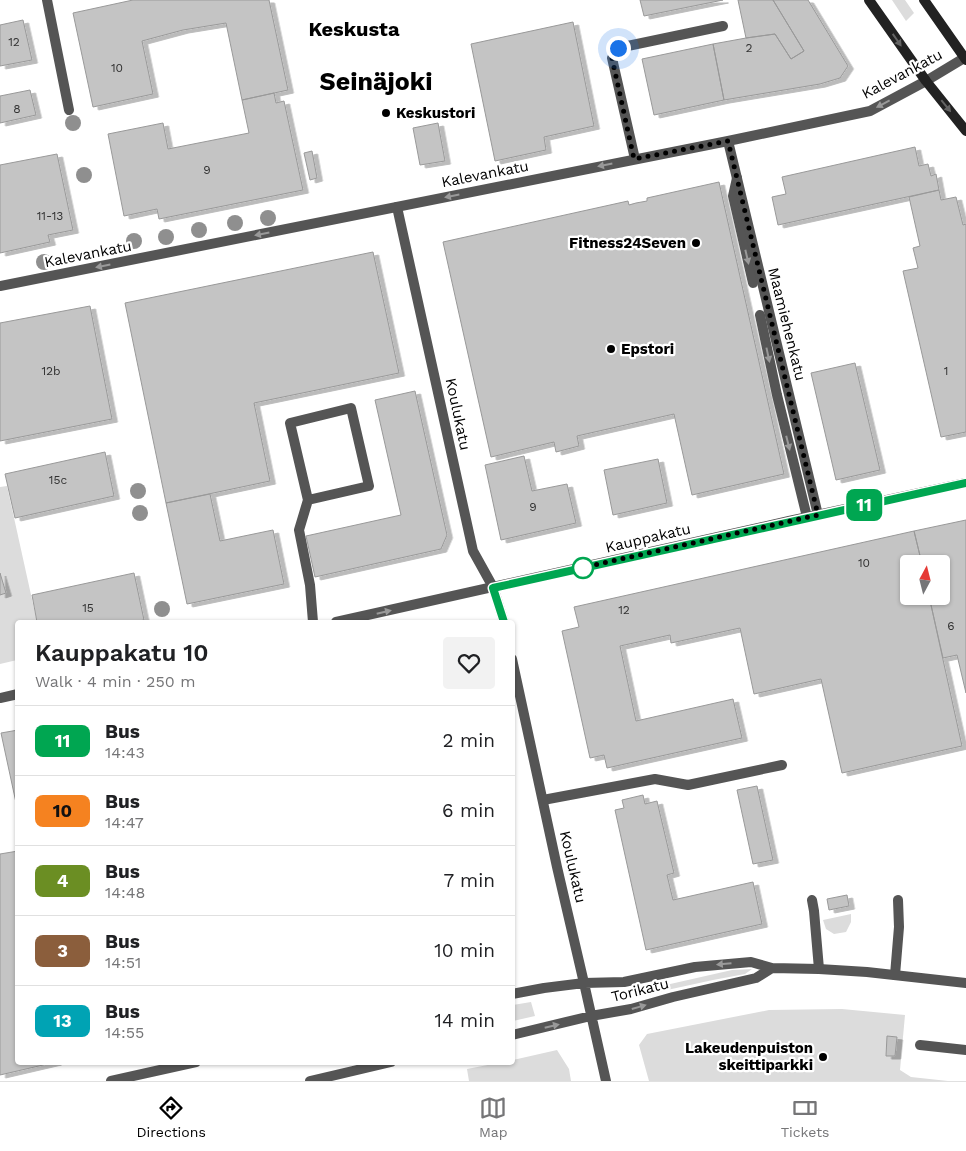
<!DOCTYPE html>
<html lang="en">
<head>
<meta charset="utf-8">
<style>
	:root { --surface:#fff; --page:#f2f2f2; --text:#202124; --muted:#757577; --line:#e0e0e0; --accent:#000 }
	body { margin:0; font-family:"Work Sans",sans-serif; background:var(--page); color:var(--text); height:100vh; display:flex; flex-direction:column; font-size:19px; white-space:nowrap }
	* { box-sizing:border-box; margin:0 }
	p { font-size:16px; color:var(--muted) }
	.icon { flex:none; width:28px; height:28px; fill:none; stroke:currentColor; stroke-width:2; stroke-linecap:round; stroke-linejoin:round }
	.map { position:relative; flex:1; overflow:hidden }
	.details { position:absolute; left:15px; top:620px; width:500px; height:445px; display:flex; flex-direction:column; background:var(--surface); border-radius:5px; box-shadow:0 1px 4px #0004 }
	.details>* { flex:none }
	.badge { padding:0 10px; border-radius:8px; font-size:18px; line-height:32px }
	.needle { width:32px; rotate:7deg }
	.tools { position:absolute; left:900px; top:555px; display:grid; gap:10px }
	.tools a { display:grid; place-items:center; width:50px; height:50px; border-radius:5px; background:var(--surface); box-shadow:0 1px 4px #0004; font-size:25px }
	.you { position:absolute; width:25px; height:25px; margin:-12px; border:4px solid #fff; border-radius:50%; background:#1a73e8; box-shadow:0 0 0 8px #1a73e833 }
	.map>.badge { position:absolute; translate:-50% -50%; box-shadow:0 0 0 2px #fff }
	.round { display:grid; place-items:center; flex:none; width:52px; height:52px; border-radius:5px; background:var(--page) }
	.overview { display:flex; align-items:center; justify-content:space-between; height:85px; padding:0 20px }
	h1 { font-size:24px; font-weight:600; line-height:38px }
	ul { padding:0; list-style:none }
	li { display:flex; align-items:center; gap:15px; height:70px; padding:0 20px; border-top:1px solid var(--line) }
	li div { flex:1 }
	li b { display:block; font-size:19px }
	li em { font-style:normal }
	li .badge { min-width:55px; font-weight:700; text-align:center }
	.menu { display:flex; justify-content:space-around; align-items:center; height:70px; border-top:1px solid var(--line); background:var(--surface); font-size:14px; color:var(--muted) }
	.menu a { display:grid; justify-items:center; gap:2px }
	.menu .selected { color:var(--accent) }
	.map>svg:first-child { display:block }
</style>
</head>
<body>
<div class="map">
<svg width="966" height="1081" viewBox="0 0 966 1081">
	<defs>
		<filter id="shadow"><feDropShadow dx="5.5" dy="3" stdDeviation="0" flood-color="#0004"/></filter>
	</defs>
	<rect width="100%" height="100%" fill="#fff"/>
	<!-- green -->
	<path fill="#dcdcdc" d="M892,0h13l9,13 -8,8z
		M7,486l30,136h-19l-1,38 -17,4v-177z
		M851,914v8l-5,10 -12,2 -8,-5 -3,-9z
		M752,969l-7,5 -32,6 -78,17v-5l97,-22z
		M531,1002l4,14 -22,5v-16z
		M842,1009l63,6 -5,55 11,7 37,4h-299l-10,-36 8,-11 122,-24z
		M557,1050l12,19 2,12h-102l-2,-12 31,-6 14,-1 1,-2z"/>
	<!-- building -->
	<path fill="#c4c4c4" stroke="#999" filter="url(#shadow)" d="M133,0h136l19,90 -46,10 -16,-77 -43,7 -41,11 11,53 -60,13 -20,-94z
		M640,0h83l-79,16z
		M738,0h35l31,51 -13,8 -16,-25 -29,4z
		M773,0h35l40,66 -8,12 -20,6 -96,16 -11,-56 33,-6 29,-4 16,25 13,-8z
		M23,20l9,40 -32,6v-41z
		M573,22l21,104 -50,11 2,13 -51,11 -24,-117z
		M713,44l11,56 -70,15 -12,-56z
		M30,90l6,25 -36,8v-27z
		M274,93l2,10 8,-2 19,89 -144,29 -2,-10 -33,7 -16,-82 55,-11 5,26 81,-16 -7,-33z
		M438,123l7,38 -25,4 -7,-37z
		M915,147l4,19 9,-2 3,12 5,-2 3,16 -161,35 -6,-28 14,-3 -4,-17z
		M312,151l5,27 -7,2 -6,-27z
		M57,154l16,76 -25,5 2,7 -50,11v-88z
		M719,182l65,292 -92,21 -18,-81 -97,22 2,10 -23,6 -2,-10 -63,15 -48,-215 185,-41 1,4 7,-2 11,-2v-3z
		M939,190l2,10 15,-3 7,28 3,-1v208l-25,5 -38,-166 15,-3 -5,-20 7,-2 -11,-49z
		M373,252l26,121 -145,30 16,78 -104,22 -41,-200z
		M90,306l22,113 -112,22v-118z
		M855,363l25,107 -44,10 -25,-107z
		M415,391l32,144 -6,14 -126,28 -9,-41 95,-21 -26,-115z
		M105,452l9,44 -99,22 -10,-44z
		M524,456l8,35 35,-7 9,39 -75,17 -16,-75z
		M658,459l9,44 -54,12 -9,-45z
		M210,494l10,47 53,-11 11,54 -97,20 -21,-101z
		M966,520v173l-9,-38 -14,3 -14,-62h12v-32h-19l-8,-33z
		M914,531l8,33h-13v32h20l33,150 -120,27 -21,-94 -67,15 -14,-66 -69,15 -1,-8 -50,11 16,75 97,-22 9,39 -135,30 -3,-13 -14,3 -28,-127 17,-4 -5,-20z
		M0,573l6,20 -6,2z
		M134,573l10,47 -11,2h-96l-5,-27z
		M18,730v82l-17,-79z
		M757,786l16,74 -20,4 -16,-74z
		M643,795l2,9 12,-3 17,72 -7,2 6,25 80,-18 9,42 -116,26 -31,-140 9,-2 -2,-8z
		M18,851v211h38l-56,13v-221z
		M847,895l2,11 -20,4 -2,-11z
		M887,1036l10,1 -2,19h-9z"/>
	<g fill="none" stroke-linecap="round" stroke-linejoin="round">
		<!-- service -->
		<path stroke="#555" stroke-width="10" d="M47,0l22,110
			M635,159l-23,-101 6,-10 105,-22
			M737,178l-4,18 20,87
			M760,315l17,80 30,122
			M308,500l61,-14 -18,-78 -61,15 18,77 -9,30 11,55 3,37
			M543,800l112,-21 33,6 94,-20
			M812,900l2,11 5,58
			M895,975l4,-48 -1,-27
			M920,1045l46,5"/>
		<!-- pedestrian -->
		<path stroke="#555" stroke-width="10" d="M397,207l76,344 20,36"/>
		<!-- minor -->
		<path stroke="#555" stroke-width="10" d="M728,141l90,374
			M0,286l728,-145 142,-30 56,-30 38,-23
			M493,587l11,35
			M336,622l453,-101 177,-38
			M512,659l45,208 27,116
			M0,698l18,-4"/>
		<!-- tertiary -->
		<path stroke="#555" stroke-width="10" d="M584,983l22,98
			M512,994l32,-6 40,-5 40,-1 71,-15 56,-5 21,6 47,1 48,3 99,11
			M512,1035l79,-19 40,-7 42,-12 83,-19 16,-10
			M111,1081l85,-19
			M310,1081l81,-19"/>
		<!-- secondary -->
		<path stroke="#222" stroke-width="10" d="M869,0l57,81 40,50
			M924,0l42,60"/>
	</g>
	<!-- trees -->
	<g fill="#8f8f8f">
		<circle cx="73" cy="123" r="8"/>
		<circle cx="84" cy="175" r="8"/>
		<circle cx="268" cy="218" r="8"/>
		<circle cx="235" cy="223" r="8"/>
		<circle cx="199" cy="230" r="8"/>
		<circle cx="166" cy="237" r="8"/>
		<circle cx="134" cy="241" r="8"/>
		<circle cx="44" cy="262" r="8"/>
		<circle cx="138" cy="491" r="8"/>
		<circle cx="140" cy="513" r="8"/>
		<circle cx="162" cy="609" r="8"/>
	</g>
	<!-- one-way arrows -->
	<defs><path id="oneway-solid" d="M-6-.8H1V-3.2L6.5 0L1 3.2V.8H-6Z" transform="scale(1.25)"/></defs>
	<g fill="#646464">
		<use href="#oneway-solid" transform="translate(897 40) rotate(55)"/>
		<use href="#oneway-solid" transform="translate(946 106) rotate(51)"/>
	</g>
	<g fill="#999">
		<use href="#oneway-solid" transform="translate(883 104) rotate(152)"/>
		<use href="#oneway-solid" transform="translate(605 165) rotate(169)"/>
		<use href="#oneway-solid" transform="translate(452 196) rotate(169)"/>
		<use href="#oneway-solid" transform="translate(262 234) rotate(169)"/>
		<use href="#oneway-solid" transform="translate(747 257) rotate(77)"/>
		<use href="#oneway-solid" transform="translate(103 266) rotate(169)"/>
		<use href="#oneway-solid" transform="translate(768 355) rotate(78)"/>
		<use href="#oneway-solid" transform="translate(788 443) rotate(76)"/>
		<use href="#oneway-solid" transform="translate(384 612) rotate(-13)"/>
		<use href="#oneway-solid" transform="translate(724 964) rotate(175)"/>
		<use href="#oneway-solid" transform="translate(639 1007) rotate(-16)"/>
		<use href="#oneway-solid" transform="translate(552 1026) rotate(-13)"/>
	</g>
	<g fill="none" stroke-linecap="round" stroke-linejoin="round">
		<!-- line casing -->
		<g stroke="#fff" stroke-width="11">
			<path id="line" d="M504,622l-11,-34 473,-105"/>
		</g>
		<!-- line -->
		<use href="#line" stroke="#00a651" stroke-width="8"/>
		<!-- walk -->
		<path stroke="#000" stroke-width="5" stroke-dasharray="0 9" d="M583,568h-2l237,-53 -90,-374 -94,18 -22,-101 6,-10"/>
	</g>
	<!-- markers -->
	<g fill="#000" stroke="#fff" stroke-width="2">
		<circle cx="386" cy="113" r="5"/>
		<circle cx="696" cy="243" r="5"/>
		<circle cx="611" cy="349" r="5"/>
		<circle cx="823" cy="1057" r="5"/>
	</g>
	<circle fill="#fff" stroke="#00a651" stroke-width="2.5" cx="583" cy="568" r="10"/>
	<g text-anchor="middle" dominant-baseline="central" stroke-width="4.5" stroke-linejoin="round" paint-order="stroke">
		<!-- number labels -->
		<g font-size="12" fill="#313131">
			<text x="14" y="42">12</text>
			<text x="749" y="48">2</text>
			<text x="117" y="68">10</text>
			<text x="17" y="109">8</text>
			<text x="207" y="170">9</text>
			<text x="50" y="216">11-13</text>
			<text x="51" y="371">12b</text>
			<text x="946" y="371">1</text>
			<text x="58" y="480">15c</text>
			<text x="533" y="507">9</text>
			<text x="864" y="563">10</text>
			<text x="88" y="608">15</text>
			<text x="624" y="610">12</text>
			<text x="951" y="626">6</text>
		</g>
		<!-- street labels -->
		<g font-size="15" fill="#000" stroke="#fff">
			<text transform="translate(902 74) rotate(-28)">Kalevankatu</text>
			<text transform="translate(485 174) rotate(-11)">Kalevankatu</text>
			<text transform="translate(88 254) rotate(-11)">Kalevankatu</text>
			<text transform="translate(787 324) rotate(76)">Maamiehenkatu</text>
			<text transform="translate(458 414) rotate(78)">Koulukatu</text>
			<text transform="translate(648 538) rotate(-13)">Kauppakatu</text>
			<text transform="translate(573 867) rotate(77)">Koulukatu</text>
			<text transform="translate(640 990) rotate(-14)">Torikatu</text>
		</g>
		<!-- poi labels -->
		<g font-size="15" font-weight="bold" fill="#000" stroke="#fff" text-anchor="start">
			<text x="396" y="113">Keskustori</text>
			<text x="686" y="243" text-anchor="end">Fitness24Seven</text>
			<text x="621" y="349">Epstori</text>
			<text x="813" y="1048" text-anchor="end">Lakeudenpuiston<tspan x="813" dy="17">skeittiparkki</tspan></text>
		</g>
		<!-- district labels -->
		<g font-size="20" font-weight="bold" fill="#000" stroke="#fff">
			<text x="354" y="29">Keskusta</text>
		</g>
		<!-- town labels -->
		<g font-size="25" font-weight="bold" fill="#000" stroke="#fff">
			<text x="376" y="81">Seinäjoki</text>
		</g>
	</g>
</svg>
<div class="tools">
<a><svg class="needle" viewBox="-14 -14 28 28"><path d="M0-13l5 13h-10z" fill="#e53935"/><path d="M0 13l5-13h-10z" fill="#757577"/></svg></a>
</div>
<div class="you" style="left:618px;top:48px"></div>
<b class="badge" style="left:864px;top:505px;background:#00a651;color:#fff">11</b>
<section class="details">
<div class="overview"><div><h1>Kauppakatu 10</h1><p>Walk · 4 min · 250 m</p></div><a class="round"><svg class="icon" aria-label="heart" viewBox="0 0 24 24"><path d="M12 20l-8-8c-3-5 5-10 8-4 3-6 11-1 8 4z"/></svg></a></div>
<ul>
<li><span class="badge" style="background:#00a651;color:#fff">11</span><div><b>Bus</b><p>14:43</p></div><em>2 min</em></li>
<li><span class="badge" style="background:#f58220;color:#111">10</span><div><b>Bus</b><p>14:47</p></div><em>6 min</em></li>
<li><span class="badge" style="background:#6b8e23;color:#fff">4</span><div><b>Bus</b><p>14:48</p></div><em>7 min</em></li>
<li><span class="badge" style="background:#8b5e3c;color:#fff">3</span><div><b>Bus</b><p>14:51</p></div><em>10 min</em></li>
<li><span class="badge" style="background:#00a3b4;color:#fff">13</span><div><b>Bus</b><p>14:55</p></div><em>14 min</em></li>
</ul>
</section>
</div>
<nav class="menu">
<a class="selected"><svg class="icon" aria-label="directions" viewBox="0 0 24 24"><path d="M12 3l9 9-9 9-9-9zM9 14v-3h6M13 9l2 2-2 2"/></svg>Directions</a>
<a><svg class="icon" aria-label="map" viewBox="0 0 24 24"><path d="M3 6l6-2 6 2 6-2v14l-6 2-6-2-6 2zM9 4v14M15 6v14"/></svg>Map</a>
<a><svg class="icon" aria-label="tickets" viewBox="0 0 24 24"><path d="M3 7h18v10H3zM15 7v10"/></svg>Tickets</a>
</nav>
</body>
</html>
